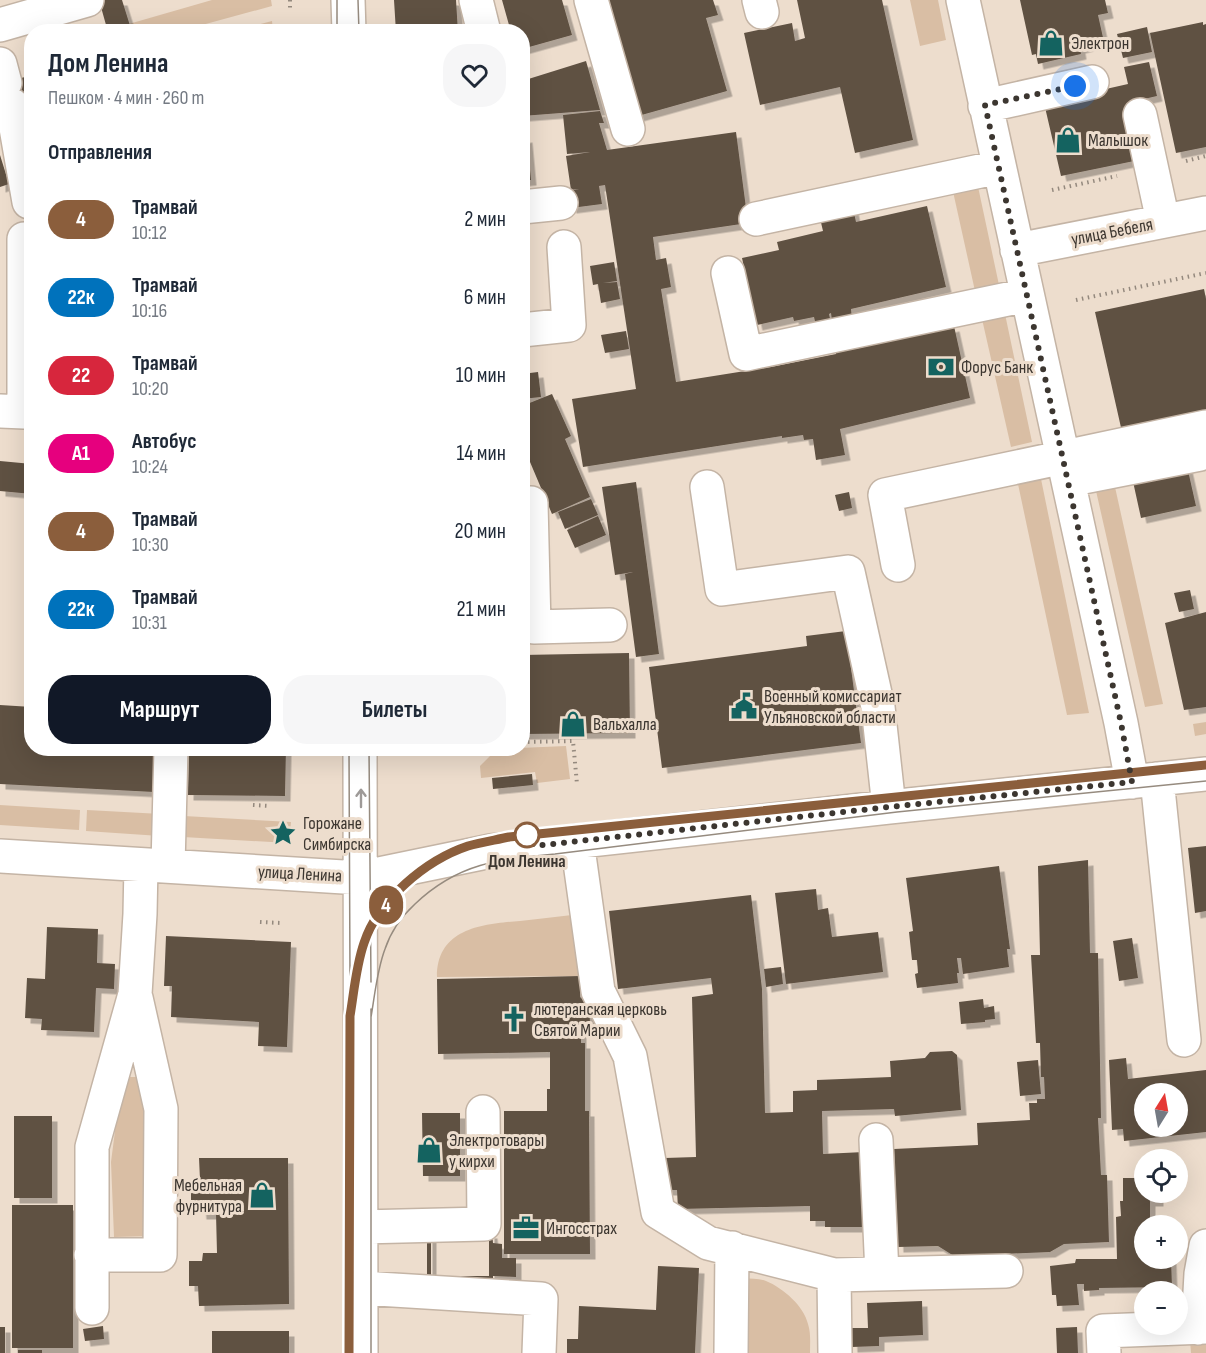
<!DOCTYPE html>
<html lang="ru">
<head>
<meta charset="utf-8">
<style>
	:root { --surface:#fff; --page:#f6f6f7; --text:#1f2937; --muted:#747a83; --accent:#111827 }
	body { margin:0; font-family:"Sofia Sans Condensed",sans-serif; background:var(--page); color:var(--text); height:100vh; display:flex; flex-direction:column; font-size:22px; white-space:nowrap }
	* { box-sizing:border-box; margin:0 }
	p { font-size:20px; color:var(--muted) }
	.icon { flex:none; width:33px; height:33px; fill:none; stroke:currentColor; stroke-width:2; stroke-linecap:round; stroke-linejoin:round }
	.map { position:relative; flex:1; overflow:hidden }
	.side { position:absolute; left:24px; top:24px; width:506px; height:732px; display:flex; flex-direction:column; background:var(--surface); border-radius:24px; box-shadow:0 6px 24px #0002 }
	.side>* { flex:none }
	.badge { padding:0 12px; border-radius:20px; font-size:21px; line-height:39px }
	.needle { width:39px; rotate:11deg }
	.controls { position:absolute; left:1134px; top:1083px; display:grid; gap:12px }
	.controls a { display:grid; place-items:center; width:54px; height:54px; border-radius:50%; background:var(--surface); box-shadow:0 6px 24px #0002; font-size:30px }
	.you { position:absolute; width:30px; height:30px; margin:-15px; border:4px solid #fff; border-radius:50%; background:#1a73e8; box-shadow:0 0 0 9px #1a73e833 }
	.map>.badge { position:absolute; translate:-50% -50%; box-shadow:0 0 0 3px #fff }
	h2 { padding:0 24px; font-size:22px; line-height:54px }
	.round { display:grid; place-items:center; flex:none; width:63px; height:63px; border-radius:24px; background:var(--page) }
	.overview { display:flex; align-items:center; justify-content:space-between; height:102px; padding:0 24px }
	h1 { font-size:28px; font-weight:700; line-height:45px }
	.action { display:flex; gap:12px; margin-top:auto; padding:12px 24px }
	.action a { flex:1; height:69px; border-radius:24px; background:var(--accent); color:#fff; font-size:24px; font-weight:700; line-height:69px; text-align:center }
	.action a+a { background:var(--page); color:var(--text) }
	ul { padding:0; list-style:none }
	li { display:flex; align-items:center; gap:18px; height:78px; padding:0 24px }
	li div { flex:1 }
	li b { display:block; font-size:22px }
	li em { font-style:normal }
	li .badge { min-width:66px; font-weight:700; text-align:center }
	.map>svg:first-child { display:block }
</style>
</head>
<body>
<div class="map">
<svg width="1206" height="1353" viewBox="0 0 1206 1353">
	<defs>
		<filter id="shadow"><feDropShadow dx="5.5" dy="5.5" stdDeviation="0" flood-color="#0004"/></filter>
	</defs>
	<rect width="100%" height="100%" fill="#edddcd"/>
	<!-- green -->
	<path fill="#d9bea4" d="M212,0h59l1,6 -92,25 -79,1z
		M910,0h28l8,40 -26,6z
		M272,21l1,10h-39z
		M977,182l22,103 -24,6 -23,-104z
		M1005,314l27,128 -21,5 -29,-128z
		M1113,478l50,226 -18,3 -51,-225z
		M1041,479l48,234 -22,2 -49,-231z
		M1206,722v12l-11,2 -2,-12z
		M566,746l4,33 -33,4 -2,-11 -54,6 -1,-12 17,-17z
		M0,805l80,5 -1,20 -79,-5z
		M87,810l74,4 -1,22 -74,-5z
		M184,816l107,6 -2,21 -106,-6z
		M572,915l7,61 -142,1c0,-49 46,-53 83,-56 18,-2 35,-4 52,-6z
		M122,1077h21l11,159 -40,1 -3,-75z
		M743,1278c8,1 16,0 23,3 17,7 38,25 42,43 3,9 2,20 2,29h-67z
		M1206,1339v14h-15l-1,-13z"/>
	<!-- building -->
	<path fill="#5f5143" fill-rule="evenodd" filter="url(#shadow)" d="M99,0h23l10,32h-24z
		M394,0h62l2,32h-62z
		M502,0h60l10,35 -50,14v-17h-11z
		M605,0h108l5,15 -12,3 21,73 -89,25z
		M797,0h85l31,140 -58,13 -15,-66 -80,18 -16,-72 48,-10 3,18 10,-3z
		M1020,0h85l3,13 -10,2 6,27 -24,6 1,6 -43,10 -2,-10 -4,1z
		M1203,22v3l3,-1v123l-30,6 -26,-120z
		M1147,27l5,25 -29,6 -6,-24z
		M586,61l14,49 -78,6v-35z
		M1149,62l8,34 -26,6 13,57 -83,17 -17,-73 84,-19 -4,-17z
		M32,75v25l-32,9v-25z
		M600,111l4,12h-5l8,27 129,-18 12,91 -95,14 3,23 10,-2 5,29 -10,2 15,93 95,-15 65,-13 -5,-41 -2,1 2,9 -15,3 -2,-9 -20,4 -1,-4 -36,8 -15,-67 37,-8 -2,-8 46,-11 -5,-21 34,-7 4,19 71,-16 19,81 -95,22 4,40 99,-23 16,72 -130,31 5,26 -29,5 -3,-21 -9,1 -1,-5 -21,3v-2l-199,31 -11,-68 64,-10 -31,-204 -6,1 3,18 -31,4 -3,-17 11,-2 -8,1 -5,-34 24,-4 -23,2 -4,-39z
		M527,137l4,43 -9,1v-43z
		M0,155l9,29 -9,3z
		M614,262l3,19 -14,2 14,-1 3,17 -19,4 -3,-19 -5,1 -3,-19z
		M1204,289l2,10v115l-84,18 -27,-120z
		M626,331l3,18 -24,4 -4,-18z
		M538,372l3,25 -19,2v-25z
		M552,394l19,42 -6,3 25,58 -38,17 -30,-71v-37z
		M0,461l32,3v30l-32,-3z
		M1187,466l9,40 -55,12 -9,-41z
		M636,482l23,172 -23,3 -11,-83 8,-2 -18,3 -13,-88z
		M849,492l3,16 -13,3 -4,-16z
		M591,499l7,16 -33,14 -7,-17z
		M598,516l8,19 -31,13 -8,-18z
		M1190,590l4,19 -15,3 -5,-19z
		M1206,612v95l-22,3 -19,-87z
		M846,631l15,112 -199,25 -13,-101 158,-21 -1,-10z
		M629,653l1,80 -108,1v-79z
		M0,705l32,2v41h124l-2,44 -154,-8z
		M189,748h97l-1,48 -97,-1z
		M532,774l1,11 -40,4 -1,-11z
		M1206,846v65l-11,2 -7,-65z
		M1088,860l2,93h8l3,165h-3l3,57h6l2,67 -45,2 -14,8 -96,4 -16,-10 -40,1 -4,-98 84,-4 -1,-22 53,-3 -1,-17h8v-4h8l-1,-22h-3l-1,-34h-4l-5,-88h9l-2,-89z
		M999,866l11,83h-3l2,18 -46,7 -2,-16h-4l2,15h-2l1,10 -41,5 -2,-14 3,-1 -1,-13h-5l-3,-28 4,-1 -7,-53z
		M816,889l2,21 10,-2 4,29 46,-5 5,40 -97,12 -11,-91z
		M751,895l11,94 3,124 28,-1v-21l24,-1v-10l74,-3 -1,-16 35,-3 5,-6 22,-1 5,4 4,55 -66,6 -1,-7 -72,2 1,43 41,-2 2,75h-41v-6h-15v-15l-132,3 -1,-19h-11l-1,-32 31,-1 -4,-160 21,-3 -2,-16 -93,11 -9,-78z
		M47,927l51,2 -1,34 18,1 -1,25 -18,-1 -2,44 -53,-2 1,-11 -17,-1 2,-40 18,1z
		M166,936l125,6 -4,105 -29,-1 1,-24 -88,-5 1,-31h-8z
		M1132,938l6,40 -19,3 -6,-40z
		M781,967l2,17 -17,3 -2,-18z
		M580,976v21l9,8 1,18 -9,9v11h4v68h4l1,143h-86v-143h43v-22h3v-37l-112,2 -1,-75z
		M983,999l1,9 10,-2 1,13 -10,1v2l-24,2 -2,-22z
		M1126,1058l2,21 78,-9v62l-82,9 -1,-12 -11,1 -3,-70zM1144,1094h34v32h-34z
		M1038,1060l3,34 -21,2 -3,-34z
		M422,1113h38v63h-37z
		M14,1116h38v82h-38z
		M199,1158h89l1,146 -90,2 -1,-20h-9v-25h13l1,-8h14l-1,-39h-15l-1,-11 -9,1v-24h9z
		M1123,1178h21v14h14v9h-8v25h-6v20l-7,5h7v7h27l1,29 -73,1v2l-15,1v-7h-7l2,21 -22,1 -1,-11h-4l-2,-29 25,-3 1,-4h41l-1,-42 5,-1 -1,-15h3z
		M12,1205h61v143h-61z
		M489,1233h3l1,10 9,1v14h14v19l-23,-1v4l-66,-1v-45h4v42h58z
		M658,1266l41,2 -4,85h-128v-14h11l1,-33 77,4z
		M922,1301l1,34 -44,2v9l-27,1 -1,-19h17l-1,-25z
		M103,1326l1,13 -19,2 -2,-12z
		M0,1327h5v26h-5z
		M1077,1327l1,26h-21l-1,-25z
		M212,1331h77v22h-77z
		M18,1350h24v3h-24z"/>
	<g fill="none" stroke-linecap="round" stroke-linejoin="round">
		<!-- minor casing -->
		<g stroke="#c4b4a5" stroke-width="36">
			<path id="minor" d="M348,0l1,32
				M476,0l8,32
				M591,0l37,129
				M759,0l3,12
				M963,0l158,723 11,59
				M0,25l87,-25
				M0,64l5,19
				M12,105l17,97
				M985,106l107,-24
				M1140,115l23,106
				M522,207l39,-4
				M756,219l243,-52
				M1017,250l189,-37
				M728,273l18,81 281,-59
				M522,330l47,-5 -5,-78
				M0,411l24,1v-173
				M1068,480l132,-26
				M707,487l15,102 126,-17 30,135 11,100
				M522,503h9l3,124 76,-2
				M898,565l-13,-70 321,-68
				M360,748l1,605
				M1157,779l27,261
				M577,841l21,150 32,65 28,156 50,31 126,32 1,78
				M0,856l360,22 131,-27 398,-44 317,-33
				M168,866l3,-118
				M876,1140l6,134
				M361,1227l123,-3 -1,-112
				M91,1255h69l1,-146 -25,-111
				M834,1275l172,-4
				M361,1288l180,11 -2,54
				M92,1308v-161l43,-153 5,-80 1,-49
				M1198,1328l3,-54 5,-28
				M731,1353l1,-105
				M1104,1353l-1,-22 103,-4"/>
		</g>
		<!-- path -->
		<path stroke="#94897e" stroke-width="4" stroke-dasharray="1.5 4.5" stroke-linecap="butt" d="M290,0v8
			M1186,161l20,-5
			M1052,190l65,-14
			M1076,300l130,-27
			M522,742l51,-1 4,43
			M253,805l17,1
			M260,922l21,1"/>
		<!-- minor -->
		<use href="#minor" stroke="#fff" stroke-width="33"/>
		<!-- tram -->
		<path stroke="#968b7f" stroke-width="1.5" d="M337,0v32
			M358,0l1,32
			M349,748l1,230
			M369,748l2,234
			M350,1016c4,-24 6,-50 14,-73 14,-43 62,-83 104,-97 13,-4 27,-6 41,-9l697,-73
			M371,1017c4,-23 6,-47 14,-68 6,-18 17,-33 30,-45 43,-41 84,-45 140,-50l342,-42 309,-31
			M349,1353l1,-345
			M371,1353v-344"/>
	</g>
	<!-- one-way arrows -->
	<defs><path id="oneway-shaft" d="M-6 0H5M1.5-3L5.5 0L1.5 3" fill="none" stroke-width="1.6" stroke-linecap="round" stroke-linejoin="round" transform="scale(1.5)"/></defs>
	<use stroke="#9e9a98" href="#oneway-shaft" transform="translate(361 798) rotate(-90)"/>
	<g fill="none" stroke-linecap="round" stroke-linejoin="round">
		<!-- line casing -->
		<g stroke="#fff" stroke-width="14">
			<path id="line" d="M349,1353l1,-337c4,-24 6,-50 14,-73 14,-43 62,-83 104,-97 13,-4 28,-6 41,-9l697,-72"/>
		</g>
		<!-- line -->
		<use href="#line" stroke="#8b5e3c" stroke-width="9"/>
		<!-- walk -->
		<path stroke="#3c3630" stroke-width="6" stroke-dasharray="0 10.8" d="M527,835l7,11 355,-39 243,-25 -11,-59 -136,-618 90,-19"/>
	</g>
	<!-- icons -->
	<defs>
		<g id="shop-bare" transform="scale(2.07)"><path d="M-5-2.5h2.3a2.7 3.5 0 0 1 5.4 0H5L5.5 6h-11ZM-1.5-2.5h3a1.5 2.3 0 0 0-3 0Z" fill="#146360" stroke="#edddcd" stroke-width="2.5" paint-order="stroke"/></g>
		<g id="bank-bare" transform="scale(2.07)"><path d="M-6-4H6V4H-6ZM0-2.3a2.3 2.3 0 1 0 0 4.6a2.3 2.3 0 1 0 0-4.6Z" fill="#146360" stroke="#edddcd" stroke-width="2.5" paint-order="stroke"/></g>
		<g id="civic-bare" transform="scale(2.07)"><path d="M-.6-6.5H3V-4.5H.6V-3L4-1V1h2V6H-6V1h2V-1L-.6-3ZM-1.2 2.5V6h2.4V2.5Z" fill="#146360" stroke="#edddcd" stroke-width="2.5" paint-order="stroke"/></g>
		<g id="sight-bare" transform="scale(2.07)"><path d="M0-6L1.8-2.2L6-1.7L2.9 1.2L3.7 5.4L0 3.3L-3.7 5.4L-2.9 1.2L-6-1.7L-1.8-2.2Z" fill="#146360" stroke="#edddcd" stroke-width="2.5" paint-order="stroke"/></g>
		<g id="church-bare" transform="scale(2.07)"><path d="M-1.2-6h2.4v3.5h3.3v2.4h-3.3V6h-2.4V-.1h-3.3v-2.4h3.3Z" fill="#146360" stroke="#edddcd" stroke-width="2.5" paint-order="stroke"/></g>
		<g id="office-bare" transform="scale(2.07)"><path d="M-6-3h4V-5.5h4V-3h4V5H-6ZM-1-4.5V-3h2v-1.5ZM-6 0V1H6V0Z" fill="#146360" stroke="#edddcd" stroke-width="2.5" paint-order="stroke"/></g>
	</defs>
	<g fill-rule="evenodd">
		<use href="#shop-bare" x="1051" y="43"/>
		<use href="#shop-bare" x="1068" y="140"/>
		<use href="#bank-bare" x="941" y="367"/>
		<use href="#civic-bare" x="744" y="706"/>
		<use href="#shop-bare" x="573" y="724"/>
		<use href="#sight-bare" x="283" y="833"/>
		<use href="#church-bare" x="514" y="1019"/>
		<use href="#shop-bare" x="429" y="1150"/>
		<use href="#shop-bare" x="262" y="1195"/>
		<use href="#office-bare" x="526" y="1228"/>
	</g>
	<!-- markers -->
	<circle fill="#fff" stroke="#8b5e3c" stroke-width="3" cx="527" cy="835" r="12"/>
	<g text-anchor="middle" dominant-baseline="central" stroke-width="6" stroke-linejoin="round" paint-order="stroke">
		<!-- poi labels -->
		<g font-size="18" fill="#3c3630" stroke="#edddcd" text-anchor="start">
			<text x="1071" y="43">Электрон</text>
			<text x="1088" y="140">Малышок</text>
			<text x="961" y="367">Форус Банк</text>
			<text x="764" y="696">Военный комиссариат<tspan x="764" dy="21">Ульяновской области</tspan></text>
			<text x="593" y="724">Вальхалла</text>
			<text x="303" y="823">Горожане<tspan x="303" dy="21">Симбирска</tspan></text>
			<text x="534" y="1009">лютеранская церковь<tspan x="534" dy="21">Святой Марии</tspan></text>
			<text x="449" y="1140">Электротовары<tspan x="449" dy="21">у кирхи</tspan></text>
			<text x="242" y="1185" text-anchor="end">Мебельная<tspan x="242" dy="21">фурнитура</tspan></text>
			<text x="546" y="1228">Ингосстрах</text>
		</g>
		<!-- street labels -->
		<g font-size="18" fill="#3c3630" stroke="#edddcd">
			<text transform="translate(1112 232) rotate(-11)">улица Бебеля</text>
			<text transform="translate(300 874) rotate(3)">улица Ленина</text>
		</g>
		<!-- stop labels -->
		<g font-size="18" font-weight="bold" fill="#3c3630" stroke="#edddcd">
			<text x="527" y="861">Дом Ленина</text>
		</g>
	</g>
</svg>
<div class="controls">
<a><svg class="needle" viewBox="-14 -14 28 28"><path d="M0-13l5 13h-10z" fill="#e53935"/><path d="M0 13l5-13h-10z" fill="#747a83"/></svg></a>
<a><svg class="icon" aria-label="locate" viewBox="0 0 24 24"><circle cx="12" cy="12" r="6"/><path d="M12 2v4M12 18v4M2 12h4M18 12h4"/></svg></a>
<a>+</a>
<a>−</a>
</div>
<div class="you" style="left:1075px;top:86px"></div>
<b class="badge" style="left:386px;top:905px;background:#8b5e3c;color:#fff">4</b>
<section class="side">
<div class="overview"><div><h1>Дом Ленина</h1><p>Пешком · 4 мин · 260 m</p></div><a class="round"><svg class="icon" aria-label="heart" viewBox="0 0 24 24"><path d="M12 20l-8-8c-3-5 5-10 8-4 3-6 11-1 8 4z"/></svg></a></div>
<h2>Отправления</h2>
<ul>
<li><span class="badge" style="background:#8b5e3c;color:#fff">4</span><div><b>Трамвай</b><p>10:12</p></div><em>2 мин</em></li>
<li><span class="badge" style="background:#0072bc;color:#fff">22к</span><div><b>Трамвай</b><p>10:16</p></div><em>6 мин</em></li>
<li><span class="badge" style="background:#d7263d;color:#fff">22</span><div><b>Трамвай</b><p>10:20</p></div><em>10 мин</em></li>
<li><span class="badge" style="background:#e6007e;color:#fff">А1</span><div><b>Автобус</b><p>10:24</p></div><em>14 мин</em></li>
<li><span class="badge" style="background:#8b5e3c;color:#fff">4</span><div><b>Трамвай</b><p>10:30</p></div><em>20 мин</em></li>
<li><span class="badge" style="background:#0072bc;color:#fff">22к</span><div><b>Трамвай</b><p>10:31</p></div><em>21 мин</em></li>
</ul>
<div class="action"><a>Маршрут</a><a>Билеты</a></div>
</section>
</div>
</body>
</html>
